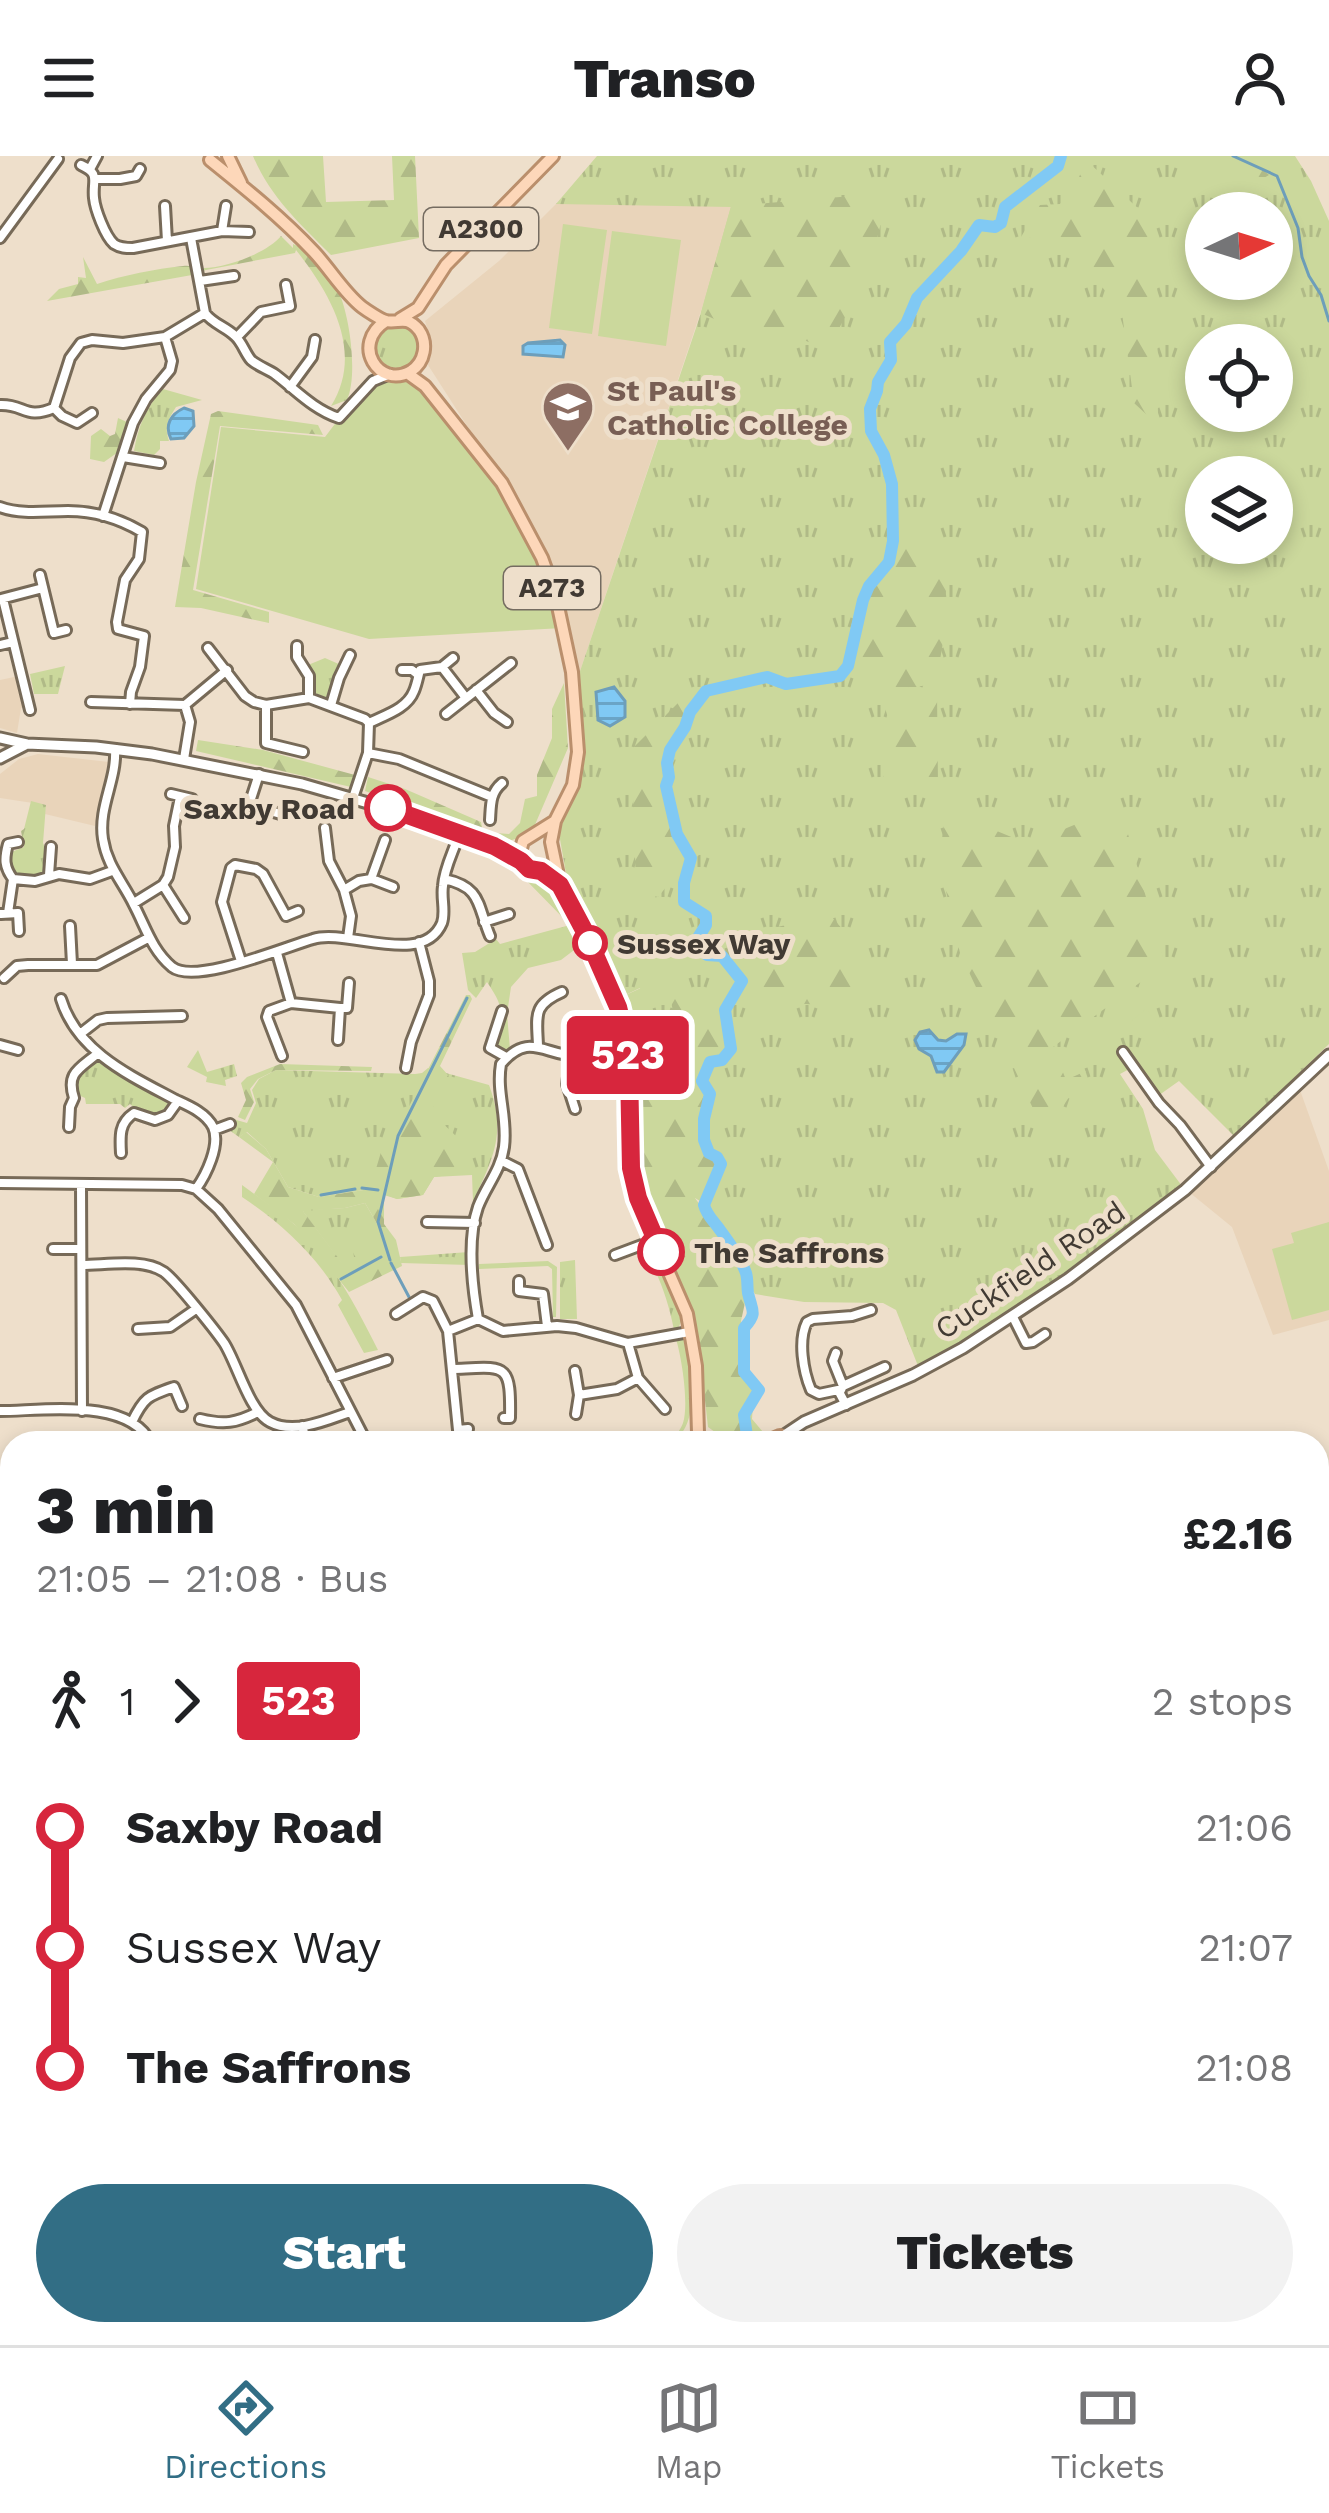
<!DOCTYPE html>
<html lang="en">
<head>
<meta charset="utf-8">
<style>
	:root { --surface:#fff; --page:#f2f2f2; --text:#202124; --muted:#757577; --line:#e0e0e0; --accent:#326e85 }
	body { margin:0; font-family:"Work Sans",sans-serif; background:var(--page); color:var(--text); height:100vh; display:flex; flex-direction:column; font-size:45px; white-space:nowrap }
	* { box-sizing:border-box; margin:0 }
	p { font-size:39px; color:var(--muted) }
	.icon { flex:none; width:66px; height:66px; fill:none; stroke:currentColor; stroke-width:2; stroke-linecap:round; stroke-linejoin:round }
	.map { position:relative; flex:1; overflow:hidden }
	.panel { position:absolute; left:0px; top:1275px; width:1329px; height:915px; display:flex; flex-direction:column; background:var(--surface); border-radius:36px 36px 0 0; box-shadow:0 6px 18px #0003 }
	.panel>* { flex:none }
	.badge { padding:0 24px; border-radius:9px; font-size:42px; line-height:78px }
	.needle { width:78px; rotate:86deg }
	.buttons { position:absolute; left:1185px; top:36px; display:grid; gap:24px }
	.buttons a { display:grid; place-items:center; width:108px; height:108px; border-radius:50%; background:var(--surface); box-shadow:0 6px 18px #0003; font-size:60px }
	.map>.badge { position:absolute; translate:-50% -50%; box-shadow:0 0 0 6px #fff }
	.legs { display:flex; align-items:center; gap:18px; height:132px; padding:0 36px; font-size:39px }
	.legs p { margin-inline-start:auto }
	.overview { display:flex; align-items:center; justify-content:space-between; height:204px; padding:0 36px }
	h1 { font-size:66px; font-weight:800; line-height:90px }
	.cta { display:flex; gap:24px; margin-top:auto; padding:24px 36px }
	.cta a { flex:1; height:138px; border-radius:72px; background:var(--accent); color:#fff; font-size:48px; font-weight:800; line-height:138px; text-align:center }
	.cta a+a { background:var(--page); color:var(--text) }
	ul { padding:0 36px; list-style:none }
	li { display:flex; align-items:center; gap:42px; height:120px; font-size:45px }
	li i { display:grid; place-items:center; width:18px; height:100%; margin:0 15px; background:currentColor }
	li i::after { content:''; width:30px; height:30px; margin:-15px; border:9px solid; border-radius:50%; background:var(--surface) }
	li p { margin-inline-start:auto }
	li:first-child i { background:linear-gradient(#0000 50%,currentColor 0) }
	li:last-child i { background:linear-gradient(currentColor 50%,#0000 0) }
	header { display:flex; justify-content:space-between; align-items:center; height:156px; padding:0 36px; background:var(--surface); font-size:54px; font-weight:800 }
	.dock { display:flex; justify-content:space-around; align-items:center; height:168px; border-top:3px solid var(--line); background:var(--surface); font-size:33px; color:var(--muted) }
	.dock a { display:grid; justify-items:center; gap:6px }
	.dock .active { color:var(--accent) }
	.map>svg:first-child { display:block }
</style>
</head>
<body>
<header><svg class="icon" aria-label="menu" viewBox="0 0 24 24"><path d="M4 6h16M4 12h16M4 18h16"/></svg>Transo<svg class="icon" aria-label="person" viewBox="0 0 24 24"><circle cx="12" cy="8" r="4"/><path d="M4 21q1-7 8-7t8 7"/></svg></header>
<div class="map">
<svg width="1329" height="2189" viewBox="0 0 1329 2189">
	<defs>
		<pattern id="grass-tufts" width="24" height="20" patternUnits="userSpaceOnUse" patternTransform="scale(3)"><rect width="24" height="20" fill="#cbd89c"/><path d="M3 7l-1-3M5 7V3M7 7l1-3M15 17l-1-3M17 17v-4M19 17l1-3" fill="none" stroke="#b0ba87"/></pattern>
		<pattern id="forest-firs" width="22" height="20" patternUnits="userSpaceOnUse" patternTransform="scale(3)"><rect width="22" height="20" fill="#cbd89c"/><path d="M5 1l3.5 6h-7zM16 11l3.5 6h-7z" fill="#b0ba87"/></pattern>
		<pattern id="water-rules" width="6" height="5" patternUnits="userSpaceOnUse" patternTransform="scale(3)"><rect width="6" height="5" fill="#80c9f4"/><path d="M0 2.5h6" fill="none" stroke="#6aa4c6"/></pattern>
	</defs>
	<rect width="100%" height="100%" fill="#eedfcb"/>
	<!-- built -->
	<path fill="#e9d4ba" d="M556,48h181l-160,476 -9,-52 -45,-115 -95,-148 4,-22 -7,-22 74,-60z
		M19,520l7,31 -5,1 -4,25 -17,-5v-48z
		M38,598l71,8 -14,64 -50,-12 1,-9 -46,-7v-24l19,-15z
		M1300,934l29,81v149l-56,15 -41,-108 -43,-35z
		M0,1792l12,1v50h-12z"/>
	<!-- grass -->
	<path fill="url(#grass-tufts)" fill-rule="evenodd" d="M597,0h698l16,25 18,40v823l-95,92 -55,-55 -24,17 -22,-31 -13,7 23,35 12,41 30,40 -77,60 -188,121 -24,-61 -13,-7 -79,-1 -49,-8 -55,-93 -5,-3 -55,-210 -21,10 -51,-113 -11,-63 19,-45 1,-97 122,-361 32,-112 -175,-3zM1206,57h66v66h-66zM1206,189h66v66h-66zM1206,321h66v66h-66z
		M376 191a21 21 0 1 1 42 0a21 21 0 1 1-42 0Z
		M163,233l39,11 -26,7c-8,13 -12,19 -7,34h-9v8l-6,6 -20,-4c4,-24 12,-44 29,-62z
		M325,502l16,7 -12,34 -14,-6 -1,-14 -6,-14z
		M65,510l-7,28h-24l-4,-20z
		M31,645l15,4 -3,38 4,10 -1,18 -12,6 -18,-1 -9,-14 2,-9 15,-6 -3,-16 3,-2z
		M523,721l26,6 18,25 15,36 -21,16 -33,8 -17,19 -4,27 3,35 -5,3 -8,-4c2,-34 12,-34 -10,-66l-11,16 -8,-8 -6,-37 13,-1 21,-13 4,5 70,-19z
		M198,894l9,22 27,-8 3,12 -12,4 1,6 -20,-4 1,-5 -20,-10z
		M97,903l43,27 28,12 2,7 -4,7c-17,6 -23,3 -36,-8l-5,4 -5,-4h-34l-1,-6 -9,-4c-4,-17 6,-29 21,-35z
		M617,903l7,10v80l3,27 -6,-23 -9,-93z
		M428,912l61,17c18,48 4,73 -16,117l-1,-27 -38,2 -11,18 -26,4 -27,-10 -51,8 -31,-10 -22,-38 -19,-17 -8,5 -10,-7 7,-4 -3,-7 14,4 9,-20 -4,-13 7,-11 17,-9 139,4 7,-1z
		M242,1029c17,13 37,25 53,40 37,36 60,79 83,125l-14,3 -26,-48 4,-5c-23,-42 -59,-76 -100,-103z
		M365,1047l14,24 -25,31 -12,6 -40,-54 43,-2z
		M644,1092l10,3 27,61 1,7 -4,10 -4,1c-6,-31 -15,-54 -30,-82z
		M469,1096v13l-68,-2 -1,-6z
		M575,1104l2,59h-17v-57z
		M681,1182l7,5c2,29 13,84 -16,98 3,-5 9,-12 11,-18 6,-19 -1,-64 -7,-84z
		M664,2178h107l12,11h-115z"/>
	<!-- forest -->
	<path fill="url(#forest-firs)" fill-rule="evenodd" d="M253,0h70l3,46 68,-2 -2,-44h23l4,82 -88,17c-31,-31 -61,-58 -78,-99z
		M1206,0c28,0 42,0 63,19l-26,15z
		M1085,3l59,55 13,44 1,167 -24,-22 -12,-90 -55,-72 -46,-4 19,-32 20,-1c13,-15 21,-26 25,-45z
		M852,40l33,12 -9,34 3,25 -30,42 -21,41 -29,-12 -7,16 -91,-41 30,-107z
		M281,80l12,12v-4c19,8 36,26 45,46 12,26 20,85 9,110l-16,6c34,-54 -1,-113 -35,-156l-1,3 -89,17 -14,5 -145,26 12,-12 19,-5v-7l8,1 -3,-21 14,27c27,-9 58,-15 86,-18 6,-1 12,1 19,2 22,1 65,-15 79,-32z
		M218,255l100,14 5,10 -103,-9 -27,164 76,22v11l-68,-15 -26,-1 21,-125 15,-68z
		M118,262l11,5 -8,27 -17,12 -14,-3 1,-23 10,-7 9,7 5,-2z
		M893,382l54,9 -2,83 -9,54 -58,8 -36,-22 21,-76 30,-41z
		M564,527l4,65 -37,86 -25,8 -141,-51 3,-14 37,12 76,33 2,10 26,2 11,-11 5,-24 12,-3v-21l15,-37v-29z
		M937,538l1,90 -33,2 -22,-9 10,-42 -10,-34z
		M685,540l20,1 -24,49 -15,40 11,48 22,21 -23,20 -18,22 -16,-4 -6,-9 -3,-88 -9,-39z
		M198,584l65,10 92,25 -4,12 -155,-36z
		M1120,650l45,158 -112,83 13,33 20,-9 -41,63 -85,-181 -21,-93 7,-50 82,34z
		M830,759l22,25 -3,29 14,19 9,-6 5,11 -11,14 -80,-4 -13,25 -32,-40 5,-54z
		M664,809l66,89 -35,27 19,16 -7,39 37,12 -26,35 -23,15 45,63 8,28 -7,32 3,58 10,11 -2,29 11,13 -33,11 -22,-16 -11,-97 -37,-101 -23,-37 -18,-194 22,-10 19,60 23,15z
		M466,839h4l2,4 -32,67 8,9 -15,28 1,12 24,23 1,22 -10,15 -15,2 -11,18 -26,4 -13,-4v29l12,16 6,26 -53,26 -55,-68 -40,-30 19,-32 -34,-25 7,-5 20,17 22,38 31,10 51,-8 17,-57 14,-10zM365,1047l14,24 -28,11 3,19 -12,6 -39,-52 42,-3z
		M280,908l92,3 -1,4 -95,-1 -18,9 -8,10 4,13 -9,18 -7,-3 8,-17 -5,-17 6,-6z
		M548,1105l9,6 -1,50h-3l-1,-48 -4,-3 -69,3v-5z
		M1317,1731l12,7v179l-9,14 -3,-2z
		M1329,2136v53h-31l-17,-11h36v-9l5,-2 -5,-8v-22z
		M891,2178h105l11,9 65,-4 1,-5h18l5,11h-206z"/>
	<!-- garden -->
	<path fill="#cbd89c" d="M563,68l44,6 -15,104 -43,-6z
		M612,75l69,9 -15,106 -68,-10z
		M382,215l25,2 95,110 40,75 21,70 -194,11 -173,-50 25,-162 104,10 22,-29z
		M1146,853l26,32 -17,13 -25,-32z
		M1329,1066v88l-37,10 -20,-71 22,-6 -3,-10z"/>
	<!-- water -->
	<path fill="url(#water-rules)" stroke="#6d9eba" stroke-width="3" d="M560,184l5,5 -2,12 -40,-3v-8l5,-3z
		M184,252l9,3 1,15 -10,12 -13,1c-7,-14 0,-25 13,-31z
		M614,531l11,14v16l-15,9 -12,-6 -2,-28z
		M929,874l9,10 8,1 11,-7h9l-2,11 -20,27h-7l-6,-16 -12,-7 -4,-9 5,-8z"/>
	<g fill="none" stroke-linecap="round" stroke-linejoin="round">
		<!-- stream -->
		<path stroke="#6d9eba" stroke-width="3" d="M1233,0l44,20 21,52 4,29 7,19 12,19 8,26
			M362,1032l16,2
			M321,1039l34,-6
			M390,1104l-12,-38 20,-86 69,-138
			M391,1107l18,34
			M341,1123l40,-22
			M930,2178v11"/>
		<!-- river -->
		<path stroke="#80c9f4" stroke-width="12" d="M748,1287l-4,-28 15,-25 -15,-18v-44c14,-15 8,-17 4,-35 -1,-6 0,-13 -2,-20 -5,-14 -17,-31 -26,-43 -7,-10 -13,-14 -16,-25l17,-41 -4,-7 -8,-4 -5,-13v-21l6,-25 -8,-13 8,-19 12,-2 9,-11 -6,-39 17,-29 -20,-25 -15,-1 -13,-11 12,-19v-9l-22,-14v-19l7,-25 -14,-24 -11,-48 3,-9 -2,-14 3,-13 15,-23 5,-15 16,-21 61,-14 19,7 54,-8 8,-10 15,-66 6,-14 20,-24 4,-21 -1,-57 -8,-29 -13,-24 -1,-22 7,-18 1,-9 13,-22 -1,-18 16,-18 11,-26 44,-47 18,-26 16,2 6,-4 4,-16 53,-41 3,-10
			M1317,1773h12"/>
		<!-- street casing -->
		<g stroke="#776a58" stroke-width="14">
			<path id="street" d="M81,9c20,9 11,15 13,33 1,11 11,38 20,46 6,4 12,4 19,4l89,-17 27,1
				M90,13l7,-13
				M95,23h25l16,-3 4,-7
				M165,50l2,35
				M222,75l4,-25
				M0,82l58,-79
				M200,125l34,-5
				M205,157c8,11 21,14 30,23 7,6 10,17 16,24 8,7 17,9 25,15 21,16 37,34 63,43l34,-37 17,-7
				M237,181l24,-25 29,-6 -4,-21
				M290,231l22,-30 3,-17
				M0,249c25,-1 25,15 54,3l8,8 15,7 15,-10
				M54,252l16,-50 11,-15 11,-3 31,3 42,-6
				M123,301l37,6
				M0,351c23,8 44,4 68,4 26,0 52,8 74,21l-3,27 -14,21 -8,42 1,7 26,7 -4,31 -9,25 -1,12
				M103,360l30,-93 13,-24 24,-29 2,-9 -7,-24 40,-24 -14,-75
				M40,419l14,58 12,-3
				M1,443l42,-11
				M3,443l27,111
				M0,489l13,-3
				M297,490v11l12,19v22
				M208,492l37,48 9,6 12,3 43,-7 56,21 4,4 -1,30 -15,45
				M442,511l11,-9
				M402,514h10l5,4
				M476,534l18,23 13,9
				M91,546l94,3 42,-35
				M266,549v38l37,9
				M331,549l8,-27 11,-23
				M446,558l65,-51
				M369,567c16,-8 38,-14 45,-32 3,-7 4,-14 6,-21l22,-3 24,31
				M115,593c2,31 -17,58 -12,90 4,27 20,43 31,66 12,23 18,45 38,62 23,18 113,-20 141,-28 34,-11 110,29 129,-16 4,-12 -1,-24 1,-37 1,-18 11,-35 16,-52
				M368,597l31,6 93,38
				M184,603l6,-37 -5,-17
				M259,618l-10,31 35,10
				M171,638l21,5
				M490,664c1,-15 0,-27 12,-37
				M325,672l4,33 15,29
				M49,719l2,-28
				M13,723l22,2 24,-7 31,5 22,-8
				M372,723l21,8
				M444,723c38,8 33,26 46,57
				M163,729l21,33
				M134,747l29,-18 5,-8 7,-30 -1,-21 6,-29
				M8,757l5,-34c-9,-12 -9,-20 -5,-35l10,-2
				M1,758l17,-1 1,18
				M484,766l25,-8
				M70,770l2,38
				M348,782l3,-22 -7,-26 15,-9 12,-2 14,-39
				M277,797l14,50
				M241,805l-19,-59 9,-34 4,-3 21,4 7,5 23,42 12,-5
				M4,822l13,-12 11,-1h69l51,-27
				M61,843c16,53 70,77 115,101 13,6 30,13 37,27 8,18 -7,48 -17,62
				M502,855l-12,37 16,9
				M80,878l18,-14 9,-2 75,-2
				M338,884l2,-32h7l2,-25
				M0,889l18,5
				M538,890c-1,-30 -6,-41 24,-54
				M1123,896l36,51 21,22 31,42
				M627,899c-17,1 -35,3 -52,1 -32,-2 -47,-24 -74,8 -5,29 7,53 3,83 -3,23 -18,39 -26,60 -11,32 -6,78 0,112l25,12 54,-5 19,2 52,15 61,-11
				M282,900l-15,-39 2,-6 22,-8 49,5
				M571,900l-4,28 8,25
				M406,912l5,-26 18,-47v-14l-10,-39
				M69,971l1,-20 4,-9c-8,-25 5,-29 23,-44
				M214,974l16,-6
				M121,997c-1,-17 -2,-30 13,-40l21,7 13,-5 10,-14
				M502,1005l16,8 29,76
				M0,1027l182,2 14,4 22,20 78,96 71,138
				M81,1028l1,227
				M427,1066l48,1
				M53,1093h28
				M615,1099l40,-15
				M82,1109c24,0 61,-7 82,7 12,9 51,58 60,71 13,20 25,68 46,79 24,13 57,-2 80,-10
				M519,1125v10l24,3 4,32
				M396,1158l27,-17 10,4 15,30 10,99 10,-1
				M1013,1161l13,26 7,-1 12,-8
				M138,1173l32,-2 26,-18
				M448,1175l30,-12
				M628,1187l10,35 27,31
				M836,1197l-3,8 10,25
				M452,1213c54,-2 59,-8 58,49h-6
				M575,1215l4,24 -3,19
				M333,1222l54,-18
				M840,1236l3,-6 42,-19
				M579,1239l38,-6 21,-11
				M846,1249l-8,-15 -19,4 -8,-4c-8,-19 -13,-50 -4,-68l6,-3 39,-3 19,-6
				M0,1255c42,0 129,-14 151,32
				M200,1263c24,6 36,4 58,-7
				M132,1266c12,-25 16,-26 42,-35l8,19
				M302,1270l5,17
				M0,1366l12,-1
				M1320,1388l7,-48
				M0,1569l12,1
				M0,1699l12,-1
				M0,1897l12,1
				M0,1984l12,-1
				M0,2007l12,27
				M1317,2015l12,6
				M210,2178l1,11"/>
		</g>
		<!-- secondary casing -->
		<g stroke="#776a58" stroke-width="15">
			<path id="secondary" d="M0,582l27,6 69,3 56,7 150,30 104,30 88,32 27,15
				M0,602l27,-14
				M783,1280l21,-14 109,-47 50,-27 105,-69 117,-89 144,-135
				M0,1441l12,1
				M1317,1618l12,7
				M1317,1979l12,2
				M336,2178l7,11
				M616,2187l22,-9
				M43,2189l24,-11"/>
		</g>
		<!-- primary casing -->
		<g stroke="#ba8f6c" stroke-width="16">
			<path id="primary" d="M228,0l13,27
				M210,4c36,29 72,58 104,92 16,17 30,41 48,55 4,3 19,13 24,14 12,3 20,-7 33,9 9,13 6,32 -8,41 -32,19 -61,-27 -25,-50
				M400,163l18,-11 28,-43 107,-109
				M407,217l18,13 77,97 40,75 14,39 16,75 6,80 -5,33 -18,36 -4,21 9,43 52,104 12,41 5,39 -1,64 3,36 15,51 41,94 9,52 2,67 2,10
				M555,665l-32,20 -4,15 10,13 12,2 19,14
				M763,1287l17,-7 9,7
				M1317,1388l12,2"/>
		</g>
		<!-- street -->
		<use href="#street" stroke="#fff" stroke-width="8"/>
		<!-- secondary -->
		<use href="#secondary" stroke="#fff" stroke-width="9"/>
		<!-- primary -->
		<use href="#primary" stroke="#fdd7b9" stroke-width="10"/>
	</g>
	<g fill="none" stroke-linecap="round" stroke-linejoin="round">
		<!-- line-1 casing -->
		<g stroke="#fff" stroke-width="27">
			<path id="line-1" d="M388,652l106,38 27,15 8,8 12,2 19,14 25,47 33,75 9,37 2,25 2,99 7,30 23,54"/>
		</g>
		<!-- line-1 -->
		<use href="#line-1" stroke="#d7263d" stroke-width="18"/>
	</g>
	<!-- icons -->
	<defs>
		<g id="school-pin" transform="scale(2.7)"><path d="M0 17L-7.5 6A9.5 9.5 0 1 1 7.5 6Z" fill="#8d6e63" stroke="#eedfcb"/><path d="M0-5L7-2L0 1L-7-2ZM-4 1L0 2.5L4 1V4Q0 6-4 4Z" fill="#fff"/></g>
	</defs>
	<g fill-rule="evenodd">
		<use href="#school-pin" x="568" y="251"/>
	</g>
	<!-- markers -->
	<g fill="#fff" stroke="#d7263d" stroke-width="6">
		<circle cx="388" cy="652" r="21"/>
		<circle cx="590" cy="787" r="15"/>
		<circle cx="661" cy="1096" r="21"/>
	</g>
	<g text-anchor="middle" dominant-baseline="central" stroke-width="10" stroke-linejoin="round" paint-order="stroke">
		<!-- shield labels -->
		<g fill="#eedfcb" stroke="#756c61" stroke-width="3">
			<rect x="424" y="52" width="114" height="42" rx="9"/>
			<rect x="504" y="411" width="96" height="42" rx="9"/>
		</g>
		<g font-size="27" font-weight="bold" fill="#413a33">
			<text x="481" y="73">A2300</text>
			<text x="552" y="432">A273</text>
		</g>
		<!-- education labels -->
		<g font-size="30" font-weight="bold" fill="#785e54" stroke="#eedfcb" text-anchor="start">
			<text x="607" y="234">St Paul's<tspan x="607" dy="34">Catholic College</tspan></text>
		</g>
		<!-- stop labels -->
		<g font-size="30" font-weight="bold" fill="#413a33" stroke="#eedfcb" text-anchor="start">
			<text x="355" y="652" text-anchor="end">Saxby Road</text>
			<text x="617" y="787">Sussex Way</text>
			<text x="694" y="1096">The Saffrons</text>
		</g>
		<!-- street labels -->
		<g font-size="30" fill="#413a33" stroke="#eedfcb">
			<text transform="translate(1030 1114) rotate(-34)">Cuckfield Road</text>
		</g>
	</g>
</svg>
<div class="buttons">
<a><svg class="needle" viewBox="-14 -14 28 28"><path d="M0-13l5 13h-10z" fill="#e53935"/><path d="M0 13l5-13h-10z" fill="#757577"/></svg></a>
<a><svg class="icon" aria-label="locate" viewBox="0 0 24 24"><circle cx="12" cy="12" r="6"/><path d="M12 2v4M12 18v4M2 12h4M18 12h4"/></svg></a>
<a><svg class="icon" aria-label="layers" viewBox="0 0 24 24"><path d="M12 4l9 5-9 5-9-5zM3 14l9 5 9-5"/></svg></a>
</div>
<b class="badge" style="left:628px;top:899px;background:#d7263d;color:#fff">523</b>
<section class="panel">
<div class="overview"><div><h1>3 min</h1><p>21:05 – 21:08 · Bus</p></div><b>£2.16</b></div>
<div class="legs"><svg class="icon" aria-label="walk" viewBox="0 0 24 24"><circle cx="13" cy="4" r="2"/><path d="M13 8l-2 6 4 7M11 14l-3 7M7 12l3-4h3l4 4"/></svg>1<svg class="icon" aria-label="forward" viewBox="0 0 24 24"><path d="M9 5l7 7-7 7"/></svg><b class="badge" style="background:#d7263d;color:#fff">523</b><p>2 stops</p></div>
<ul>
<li><i style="color:#d7263d"></i><b>Saxby Road</b><p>21:06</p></li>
<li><i style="color:#d7263d"></i><span>Sussex Way</span><p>21:07</p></li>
<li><i style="color:#d7263d"></i><b>The Saffrons</b><p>21:08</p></li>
</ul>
<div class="cta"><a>Start</a><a>Tickets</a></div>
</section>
</div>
<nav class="dock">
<a class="active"><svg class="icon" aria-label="directions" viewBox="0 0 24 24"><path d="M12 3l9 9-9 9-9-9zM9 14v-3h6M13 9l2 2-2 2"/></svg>Directions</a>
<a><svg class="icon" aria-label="map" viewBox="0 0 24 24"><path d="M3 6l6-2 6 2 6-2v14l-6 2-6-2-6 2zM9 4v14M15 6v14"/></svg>Map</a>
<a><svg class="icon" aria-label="tickets" viewBox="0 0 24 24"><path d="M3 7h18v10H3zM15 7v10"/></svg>Tickets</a>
</nav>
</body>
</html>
